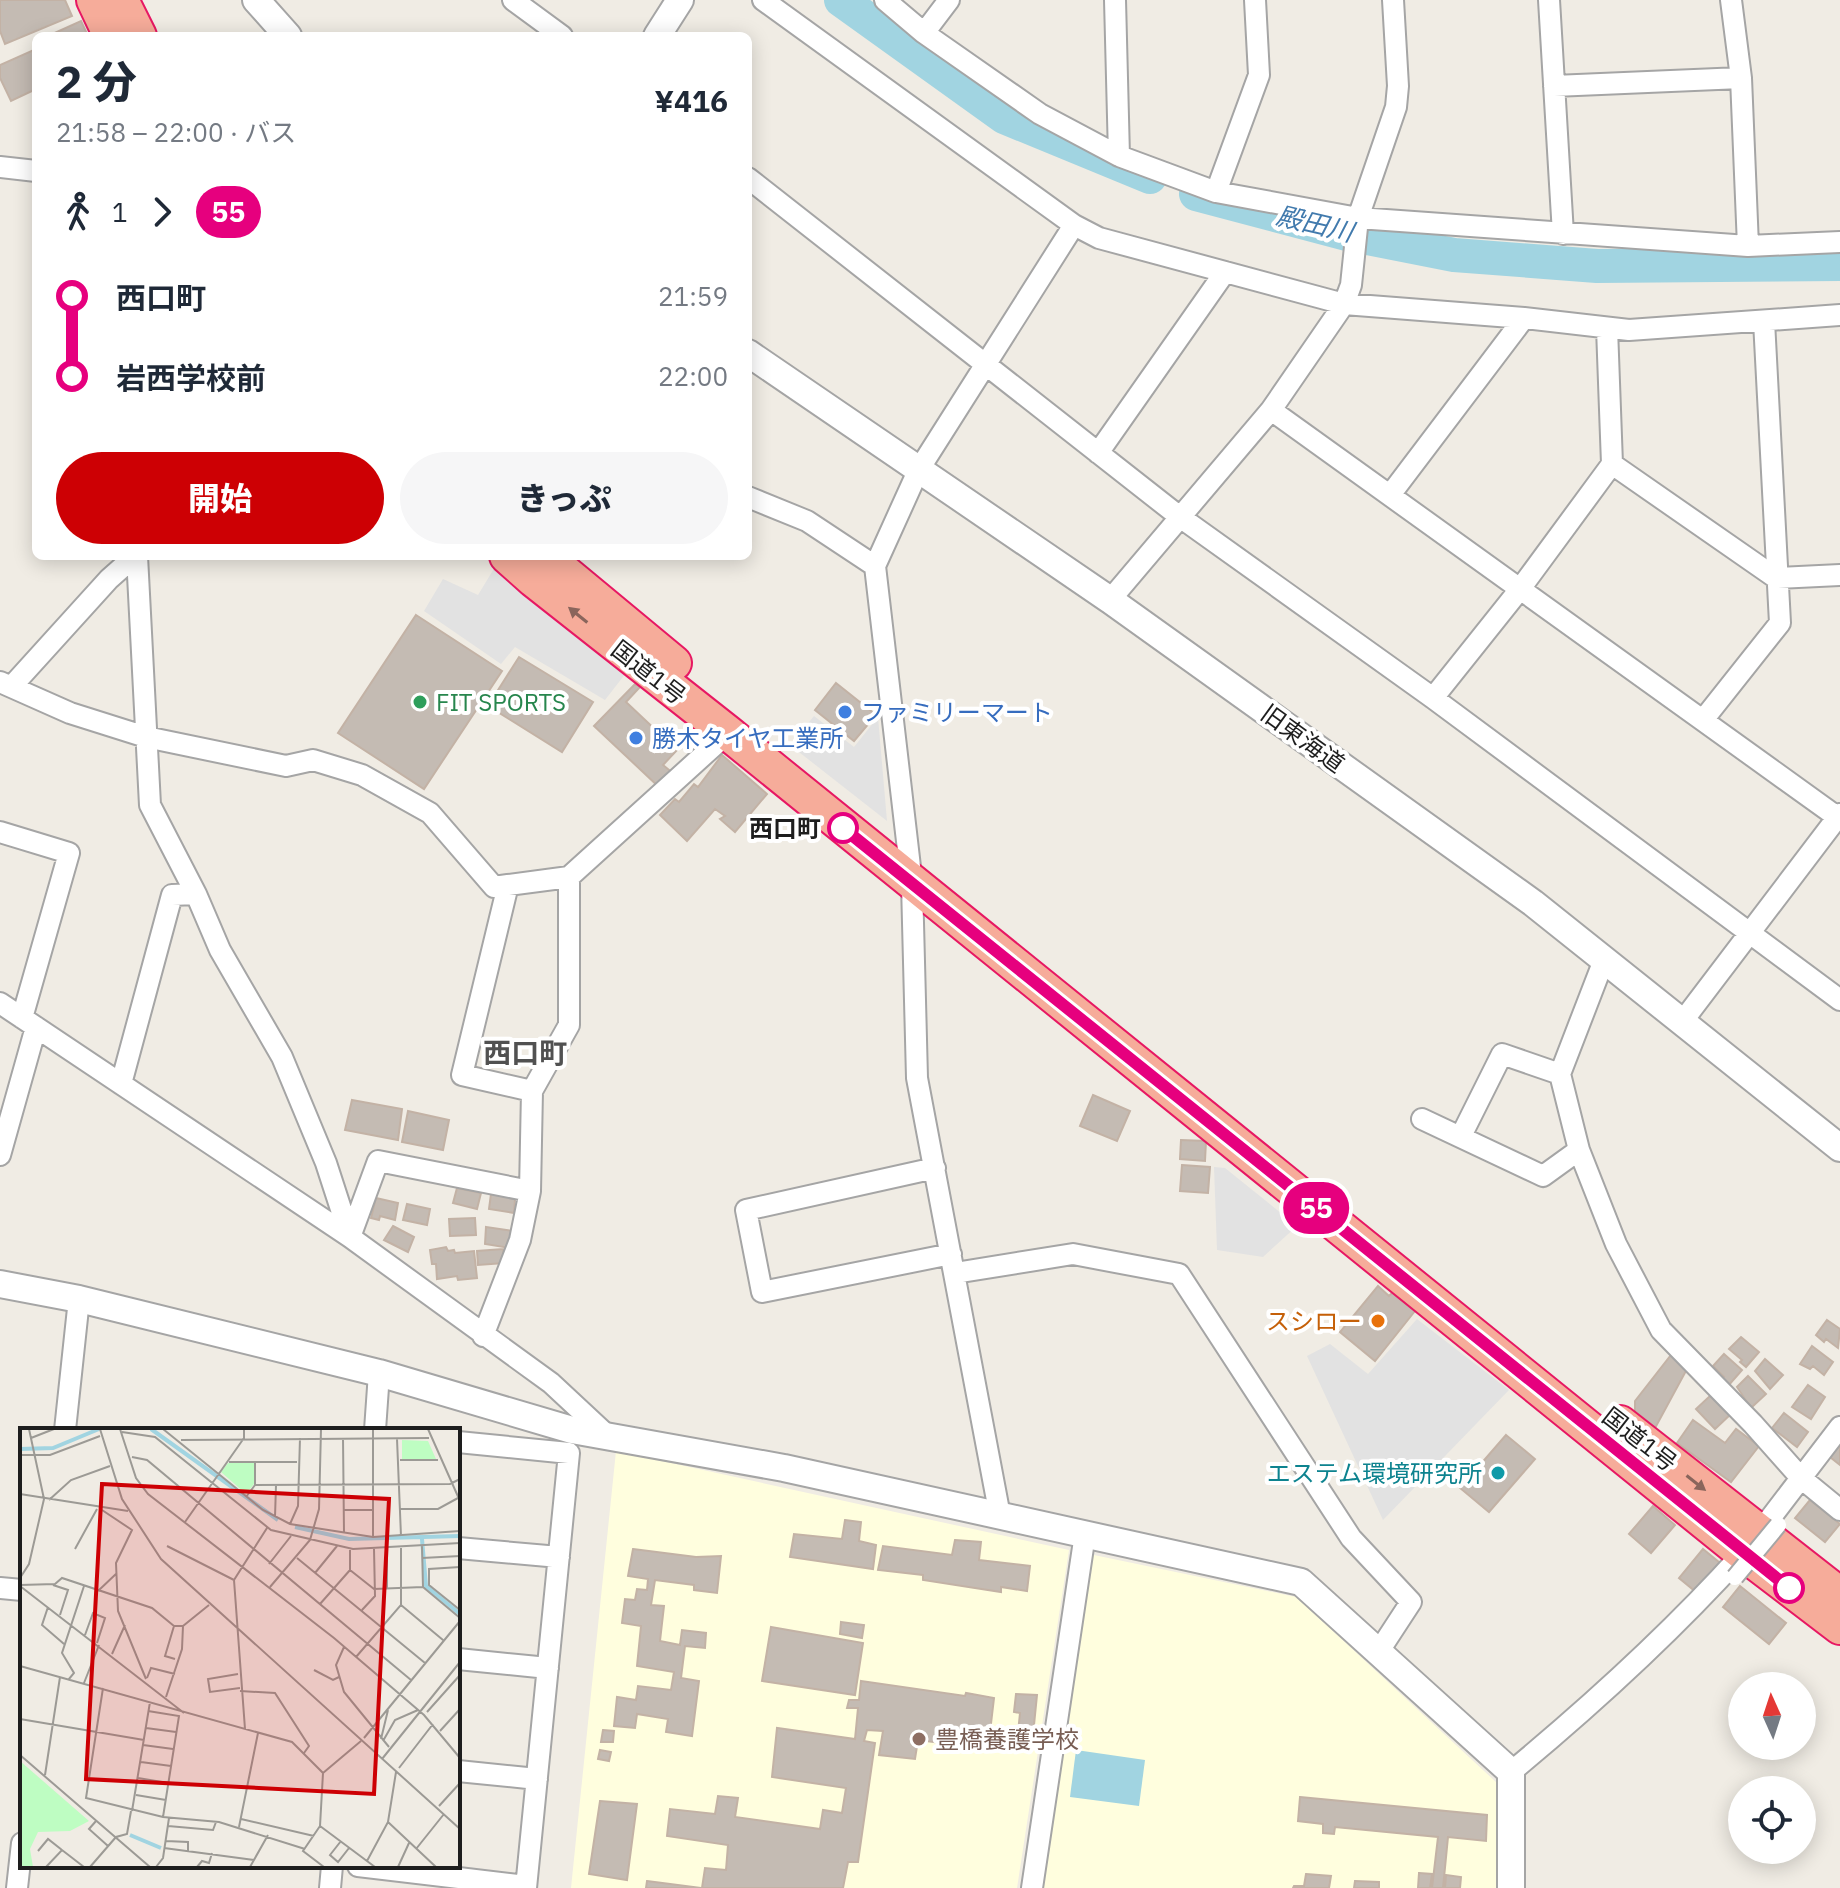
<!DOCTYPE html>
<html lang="ja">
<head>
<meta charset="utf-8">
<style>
	:root { --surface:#fff; --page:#f6f6f7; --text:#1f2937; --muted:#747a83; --accent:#cd0004 }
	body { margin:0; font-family:"IBM Plex Sans","Noto Sans JP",sans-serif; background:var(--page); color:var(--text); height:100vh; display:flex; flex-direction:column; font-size:30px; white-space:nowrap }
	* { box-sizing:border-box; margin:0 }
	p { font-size:26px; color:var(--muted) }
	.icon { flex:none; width:44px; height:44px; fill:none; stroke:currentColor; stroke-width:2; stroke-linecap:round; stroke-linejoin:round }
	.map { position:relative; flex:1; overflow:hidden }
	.side { position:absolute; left:32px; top:32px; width:720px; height:528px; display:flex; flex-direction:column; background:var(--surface); border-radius:12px; box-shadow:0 4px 20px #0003 }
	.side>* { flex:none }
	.badge { padding:0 16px; border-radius:26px; font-size:28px; line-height:52px }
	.needle { width:52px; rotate:357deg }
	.fabs { position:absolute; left:1728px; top:1672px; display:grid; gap:16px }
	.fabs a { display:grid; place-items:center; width:88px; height:88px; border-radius:50%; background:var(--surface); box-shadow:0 4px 20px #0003; font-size:40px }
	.map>.badge { position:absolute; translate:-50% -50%; box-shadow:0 0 0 4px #fff }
	.legs { display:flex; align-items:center; gap:12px; height:88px; padding:0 24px; font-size:26px }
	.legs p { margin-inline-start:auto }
	.summary { display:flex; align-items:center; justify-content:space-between; height:136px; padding:0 24px }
	h1 { font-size:44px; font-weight:800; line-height:60px }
	.cta { display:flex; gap:16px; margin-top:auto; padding:16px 24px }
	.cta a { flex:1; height:92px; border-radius:48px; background:var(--accent); color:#fff; font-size:32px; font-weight:800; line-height:92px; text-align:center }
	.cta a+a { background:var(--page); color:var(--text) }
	ul { padding:0 24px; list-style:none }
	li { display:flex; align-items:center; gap:28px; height:80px; font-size:30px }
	li i { display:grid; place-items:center; width:12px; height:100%; margin:0 10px; background:currentColor }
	li i::after { content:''; width:20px; height:20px; margin:-10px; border:6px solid; border-radius:50%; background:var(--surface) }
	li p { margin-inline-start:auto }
	li:first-child i { background:linear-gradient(#0000 50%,currentColor 0) }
	li:last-child i { background:linear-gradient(currentColor 50%,#0000 0) }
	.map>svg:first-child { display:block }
</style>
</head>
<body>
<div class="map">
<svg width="1840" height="1888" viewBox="0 0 1840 1888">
	<rect width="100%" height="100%" fill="#f0ece4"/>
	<!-- education -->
	<path fill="#fffede" d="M616,1451l453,99 -52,338h-446z
		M1089,1554l207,43 201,186v105h-457z"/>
	<!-- parking -->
	<path fill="#e2e2e2" d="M498,562l128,111 -21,27 -90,-53 -14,17 -77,-53 19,-32 35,16z
		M814,716l40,31 24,-30 9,104 -97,-76z
		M1214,1167l11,1 72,58 -34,31 -46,-7z
		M1417,1319l92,71 -126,130 -76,-164 23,-12 38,30z"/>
	<!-- water -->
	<path fill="#a1d4e1" d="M1076,1750l69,10 -6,46 -69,-9z"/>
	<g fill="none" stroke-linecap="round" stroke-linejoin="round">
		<!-- river -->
		<path stroke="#a1d4e1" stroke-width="34" d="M841,0l163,117 146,60
			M1196,194l151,40 107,21 143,11 243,-2"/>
	</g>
	<!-- building -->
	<path fill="#c4bbb3" stroke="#c3b2a5" stroke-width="2" d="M0,0h65l7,16 -67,28 -5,-13z
		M81,21l7,15h-40z
		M36,49v40l-25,12 -11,-23v-13z
		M416,615l86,56 -78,118 -86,-56z
		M519,657l74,45 -31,50 -74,-46z
		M836,683l40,32 -22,26 -39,-31z
		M635,684l5,3 -14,15 51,48 -14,15 11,9 -14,14 -66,-62z
		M722,755l45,39 -32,38 -15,-13 5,-3 -10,-7 -28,32 -27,-26 15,-16 4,3 15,-18 4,3z
		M1093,1095l37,16 -13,30 -37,-15z
		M352,1100l50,9 -4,31 -53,-10z
		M408,1111l41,9 -6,30 -41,-8z
		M1181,1140l25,1 -1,20 -25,-2z
		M1182,1165l28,2 -2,26 -28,-2z
		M457,1188l24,5 -4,16 -24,-6z
		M491,1194l24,5 -1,14 -25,-4z
		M376,1198l22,5 -3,17 -15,-4 -1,4 -8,-2z
		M407,1204l23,5 -3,16 -24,-5z
		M475,1218l1,17 -26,1 -1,-17z
		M393,1226l21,11 -6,15 -24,-12z
		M486,1227l27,4 -3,17 -25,-4z
		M446,1247l2,4 6,-1 1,3 19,-2 3,27 -19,2 -1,-4 -20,3 -1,-15h-4l-2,-14z
		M503,1249l1,14 -26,2 -1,-14z
		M1378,1286l11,10 4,-4 22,19 -40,50 -35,-29z
		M1827,1320l13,9 -2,19 -12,-9 -2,3 -8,-7z
		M1741,1337l18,15 -13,15 -6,-5 2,-2 -13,-11z
		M1812,1346l21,16 -9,13 -11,-9 -3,3 -10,-5z
		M1724,1354l18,16 -14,16 -6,-6 2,-3 -11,-11z
		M1671,1355l16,14 -33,61 -19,-17v-12z
		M1765,1359l18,16 -13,14 -15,-18z
		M1748,1376l18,18 -15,14 -14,-21z
		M1808,1385l17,12 -14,22 -19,-12z
		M1712,1394l20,19 -17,16 -19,-20z
		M1784,1413l24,19 -11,15 -25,-19z
		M1693,1420l32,23 11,-14 23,17 -28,36 -54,-39z
		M1506,1435l29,24 -46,53 -29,-24z
		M1840,1444v21l-10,-8z
		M1810,1500l30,24 -15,18 -30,-24z
		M1653,1506l22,19 -24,28 -22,-19z
		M845,1520l16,2 -2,19 17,4 -3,24 -83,-12 4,-23 48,5z
		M955,1540l26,2 -2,18 51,6 -3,25 -26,-4v5l-78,-12v-5l-45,-5 5,-24 69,9z
		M633,1549l63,8 25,-1 -4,37 -23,-3v-5l-39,-5 -4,25 13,1 -4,35 20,4 2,-15 24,3 -1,15 -20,-2 -4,32 18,3 -7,55 -26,-4 2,-13 -31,-5 -2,14 -21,-2 3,-29 19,3 2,-14 33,4 3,-18 -37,-6 4,-40 -19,-3 3,-24 10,1 2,-11 10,1 1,-11 -20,-3z
		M1703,1549l17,14 -24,29 -17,-14z
		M1740,1586l46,37 -17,21 -46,-37z
		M841,1622l23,3 -2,13 -22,-4z
		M771,1627l92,16 -8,52 -93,-14z
		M861,1681l104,15 1,-3 28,5 -6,51 -70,-9 -3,19 -36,-4 4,-24 -16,-1 -3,11 11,2 -17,119h-10l-5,26h-141l3,-20 21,2 2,-25 -61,-9 3,-27 45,5 3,-18 20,2 -3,19 85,12 3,-19 19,3 4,-25 -74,-11 5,-49 78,11 3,-31h-11l2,-8h10z
		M1016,1694l21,1 -4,40 -15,-2 2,-20 -6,-1z
		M603,1730l11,1 -1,11h-12z
		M600,1750l11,2 -2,9 -11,-2z
		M1300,1797l187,18 -1,26 -38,-4 -5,51h-11l6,-51 -103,-10 -1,7 -11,-1v-9l-25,-3z
		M600,1801l37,3 -10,76 -38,-6z
		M1419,1873l13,1 -2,14h-12z
		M1306,1874l25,2 -2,12h-36l1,-2h10z
		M1446,1875l15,2 -1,11h-15z
		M647,1881l54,7h-55z
		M1355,1881l24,1v6h-25z"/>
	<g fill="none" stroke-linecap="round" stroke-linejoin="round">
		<!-- minor casing -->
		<g stroke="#a5a5a5" stroke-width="24">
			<path id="minor" d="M513,0l49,36
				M763,0l311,225 25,13 245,66 180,14 105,12 211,-15
				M885,0l39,33 116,81 79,42 97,36 142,26 390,28 92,-4
				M1115,0l4,156
				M1549,0l14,234
				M1731,0l10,78 7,168
				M924,33l25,-33
				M1554,86l187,-8
				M0,167l36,4
				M748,178l432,339 253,181 407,302
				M1216,192l43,-117 -4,-75
				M1271,410l569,409
				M1098,453l127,-181
				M1612,464l164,114 64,-3
				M1390,495l134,-177
				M748,497l59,24 68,45
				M137,556l13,249 46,89 24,56 62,107 44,106 24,74
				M1110,600l161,-190 73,-106 7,-19 7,-67 38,-111 2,-21 -5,-86
				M0,682l70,31 76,24 140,29 27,-6 49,15 68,38 64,74 14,-2
				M12,686l97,-107 26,-23
				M1433,698l87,-109 92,-125 -5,-136
				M1703,720l77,-97 -16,-302
				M0,832l69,21 -47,165
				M1604,960l-44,114 19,76 37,94 45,86 92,94 48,54 39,32
				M0,1003l350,234 201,146 58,54
				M1682,1022l158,-208
				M121,1084l51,-189 24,-1
				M532,1091l-70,-16 46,-190 61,-8
				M1422,1119l121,57 36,-26
				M1461,1136l41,-82 58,20
				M0,1155l36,-128
				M935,1168l-189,42 16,82 189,-38
				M350,1237l28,-76 152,30
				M955,1273l118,-19 106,20 172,264 60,64 -32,49
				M483,1336l37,-96 10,-49 2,-100 37,-66v-148l159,-144
				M65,1430l14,-131
				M375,1430l4,-57
				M458,1442l111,11 -43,435
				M1000,1516l-83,-438 -5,-194 -37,-318 43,-95 156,-246
				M1759,1533l81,-106
				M458,1548l101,9
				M0,1588l22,2
				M458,1659l90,9
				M458,1771l79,8
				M1511,1772c82,-68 161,-140 232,-219
				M358,1866l168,20
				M17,1888l5,-45
				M330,1888l2,-22
				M1032,1888l53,-354"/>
		</g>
		<!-- tertiary casing -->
		<g stroke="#a5a5a5" stroke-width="30">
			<path id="tertiary" d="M256,0l32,36
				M657,36l23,-36
				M748,353l362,247 423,303 307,245
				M0,1284l79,15 300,74 193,57 212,38 517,114 210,190v116"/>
		</g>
		<!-- trunk casing -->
		<g stroke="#e71863" stroke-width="38">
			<path id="trunk" d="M94,0l17,36
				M121,0l18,36
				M507,556l27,24 194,153 1015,820 97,74
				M545,556l129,107
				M1620,1423l220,172"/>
		</g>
		<!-- minor -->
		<use href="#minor" stroke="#fff" stroke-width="20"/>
		<!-- tertiary -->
		<use href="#tertiary" stroke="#fff" stroke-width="26"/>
		<!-- trunk -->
		<use href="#trunk" stroke="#f6ac9a" stroke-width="34"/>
		<!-- pedestrian-bridge casing -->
		<g stroke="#a5a5a5" stroke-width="20" stroke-linecap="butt">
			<path id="pedestrian-bridge" d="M1735,1577l43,-52"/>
		</g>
		<!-- pedestrian-bridge -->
		<use href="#pedestrian-bridge" stroke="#fff" stroke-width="16"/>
	</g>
	<!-- one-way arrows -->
	<defs><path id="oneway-solid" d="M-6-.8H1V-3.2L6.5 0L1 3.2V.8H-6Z" transform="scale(2)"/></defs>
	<g fill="#8a655c">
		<use href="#oneway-solid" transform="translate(578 615) rotate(-141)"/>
		<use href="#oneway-solid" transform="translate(1696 1483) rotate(38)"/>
	</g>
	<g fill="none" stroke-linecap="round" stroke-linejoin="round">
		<!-- line-1 casing -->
		<g stroke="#fff" stroke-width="18">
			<path id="line-1" d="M843,828l946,760"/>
		</g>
		<!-- line-1 -->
		<use href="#line-1" stroke="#e6007e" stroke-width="12"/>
	</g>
	<!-- markers -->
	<circle fill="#2e9e5b" stroke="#fff" stroke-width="3" cx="420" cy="702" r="8"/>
	<g fill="#3f7fe0" stroke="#fff" stroke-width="3">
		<circle cx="845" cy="712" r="8"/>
		<circle cx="636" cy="738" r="8"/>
	</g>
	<g fill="#fff" stroke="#e6007e" stroke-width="4">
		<circle cx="843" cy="828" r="14"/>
		<circle cx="1789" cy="1588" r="14"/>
	</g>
	<circle fill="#e8710a" stroke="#fff" stroke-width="3" cx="1378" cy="1321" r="8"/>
	<circle fill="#0f9aa8" stroke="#fff" stroke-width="3" cx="1498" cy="1473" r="8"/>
	<circle fill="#8d6e63" stroke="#fff" stroke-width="3" cx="919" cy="1739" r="8"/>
	<g text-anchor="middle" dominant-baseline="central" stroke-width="8" stroke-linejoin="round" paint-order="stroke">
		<!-- street labels -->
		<g font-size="24" fill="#1e1e1e" stroke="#fff">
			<text transform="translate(649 672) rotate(38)">国道1号</text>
			<text transform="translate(1303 738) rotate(36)">旧東海道</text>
			<text transform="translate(1640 1439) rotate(38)">国道1号</text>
		</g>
		<!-- leisure labels -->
		<g font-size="24" fill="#27864d" stroke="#fff" text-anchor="start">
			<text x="436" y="702">FIT SPORTS</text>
		</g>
		<!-- shop labels -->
		<g font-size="24" fill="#366cbe" stroke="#fff" text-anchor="start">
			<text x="861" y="712">ファミリーマート</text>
			<text x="652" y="738">勝木タイヤ工業所</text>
		</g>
		<!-- stop labels -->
		<g font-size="24" font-weight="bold" fill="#1e1e1e" stroke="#fff" text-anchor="end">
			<text x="821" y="828">西口町</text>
		</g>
		<!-- food labels -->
		<g font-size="24" fill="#c56008" stroke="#fff" text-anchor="end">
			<text x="1362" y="1321">スシロー</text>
		</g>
		<!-- culture labels -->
		<g font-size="24" fill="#0d838f" stroke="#fff" text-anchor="end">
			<text x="1482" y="1473">エステム環境研究所</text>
		</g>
		<!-- education labels -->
		<g font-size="24" fill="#785e54" stroke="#fff" text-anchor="start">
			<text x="935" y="1739">豊橋養護学校</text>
		</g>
		<!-- water labels -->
		<g font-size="26" font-style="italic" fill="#417aad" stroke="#fff">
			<text transform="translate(1315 223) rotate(13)">殿田川</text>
		</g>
		<!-- quarter labels -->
		<g font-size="28" font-weight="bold" fill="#515151" stroke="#fff">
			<text x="525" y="1052">西口町</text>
		</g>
	</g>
	<!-- overview -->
	<g transform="translate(20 1428)">
		<rect width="440" height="440" fill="#f0ece4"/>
		<path d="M382,12l26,1 8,18h-34zM208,35h26v21l-8,10 -25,-22zM0,333l69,60 -19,10 -32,1 -8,17 3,18h-13z" fill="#befdc2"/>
		<path fill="none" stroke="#a1d4e1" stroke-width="4" d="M131,1l127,91M0,21l33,-1 46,-19M275,99l54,12 111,-3M402,111l4,47 34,28M110,407l31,13"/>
		<path fill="none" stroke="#9c9a95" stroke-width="2" d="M80,1l22,70 39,60 299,270M100,1l16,49 12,16 186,144 90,77 36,43M143,1l100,81 27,14 83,13 87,-6M408,1l32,72M102,4l33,5 116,93 82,19 107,-6M11,10l23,-9M323,10l1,95M377,11l4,97M161,12l248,-2M0,27h30l50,-19M112,29l15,3 264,220M380,32h38M209,34h68M235,57l195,-1 10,-5M0,66l108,17M226,69l9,-12v-23M29,72l22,-20 39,-14M380,81h38l20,-11M82,82l30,20 -16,33 2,48 28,68M324,82h29M255,89l1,-32M165,94l59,-84v-9M270,96l8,-18 2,-68M353,109v-108M147,118l67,34M402,118l1,41 37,31M55,121l22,-40M277,130l128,105M402,130l38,-2M249,136l22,-28M440,139l-31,2v16l31,25M330,142l24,19 49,-2M295,145l22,-27M0,150l9,-14 15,-65 -15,-70M0,157l35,-1 7,-6 90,30 22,18M33,157l15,5 -8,25M0,158l164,127M250,159l40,-47 9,-31 2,-80M367,161v-52M78,163l19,-18M300,176l30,-34v-22M381,177l42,35M28,179l-6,18 22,19M342,182l13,-14 -1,-47M65,207l8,-22 12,5 -8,25M324,219l-8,18 8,27 45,55M92,226l13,-29M336,229l45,-52v-57M155,231l-10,-3 9,-30h9M0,238l272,76 31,31 -3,53 -17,25 21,16M294,242l19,10 6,-3M218,246l-30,5 2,13 30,-4M127,250l4,-10 24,6M49,251l5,-6 -12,-20 22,-67M64,255l15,-38M83,260l-17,110 77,19 56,5 86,27M220,263l35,2 34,53 -5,7M146,269l16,-48 1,-23 26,-21M128,283l31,5 -16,101M407,284l33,-37M0,291l124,21M126,300l30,4M225,301l-11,-149 33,-52M420,303l20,-22M344,310l96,-117M361,311l7,-29M363,313l12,-21 23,-10M123,317l30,4M0,327l130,112M362,331l78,-97M121,334l30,4M379,340l34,-44M303,345l38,-32M25,347l15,-98M118,350l30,5M116,367l30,5M419,378l21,-23M112,383l18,-109M221,391l73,17M76,393l-7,8 19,17M368,394l48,45M148,398l45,4 3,-8M300,398l55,41M219,399l19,-94M146,413l22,1v10M321,413l-11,14 8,7 11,-14M144,420l90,12M396,421l28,-35M18,423l10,-12 14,11M347,433l21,-39 8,-50M26,439l16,-17 22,17M70,439l26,-30 11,-3 4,-23M136,439l7,-9 6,-40M177,439l5,-6 7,2 3,-10M230,439l18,-32M378,439l11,-24"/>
		<path fill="#cd0004" fill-opacity="0.15" stroke="#cd0004" stroke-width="4" d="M82,56l287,15 -15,295 -288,-15z"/>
		<rect width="440" height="440" fill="none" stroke="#1e1e1e" stroke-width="4"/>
	</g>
</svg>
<div class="fabs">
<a><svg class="needle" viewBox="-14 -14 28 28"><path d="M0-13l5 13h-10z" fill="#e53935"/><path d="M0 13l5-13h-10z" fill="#747a83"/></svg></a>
<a><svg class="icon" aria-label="locate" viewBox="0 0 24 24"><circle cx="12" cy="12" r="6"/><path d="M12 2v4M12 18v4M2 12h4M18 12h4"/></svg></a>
</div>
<b class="badge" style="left:1316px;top:1208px;background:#e6007e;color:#fff">55</b>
<section class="side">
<div class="summary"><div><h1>2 分</h1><p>21:58 – 22:00 · バス</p></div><b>¥416</b></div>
<div class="legs"><svg class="icon" aria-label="walk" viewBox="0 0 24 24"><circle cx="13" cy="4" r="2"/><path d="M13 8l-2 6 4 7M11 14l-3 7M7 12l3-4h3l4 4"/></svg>1<svg class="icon" aria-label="forward" viewBox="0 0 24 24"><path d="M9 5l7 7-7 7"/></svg><b class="badge" style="background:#e6007e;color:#fff">55</b></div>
<ul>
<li><i style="color:#e6007e"></i><b>西口町</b><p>21:59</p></li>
<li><i style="color:#e6007e"></i><b>岩西学校前</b><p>22:00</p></li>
</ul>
<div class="cta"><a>開始</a><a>きっぷ</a></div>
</section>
</div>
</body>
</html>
